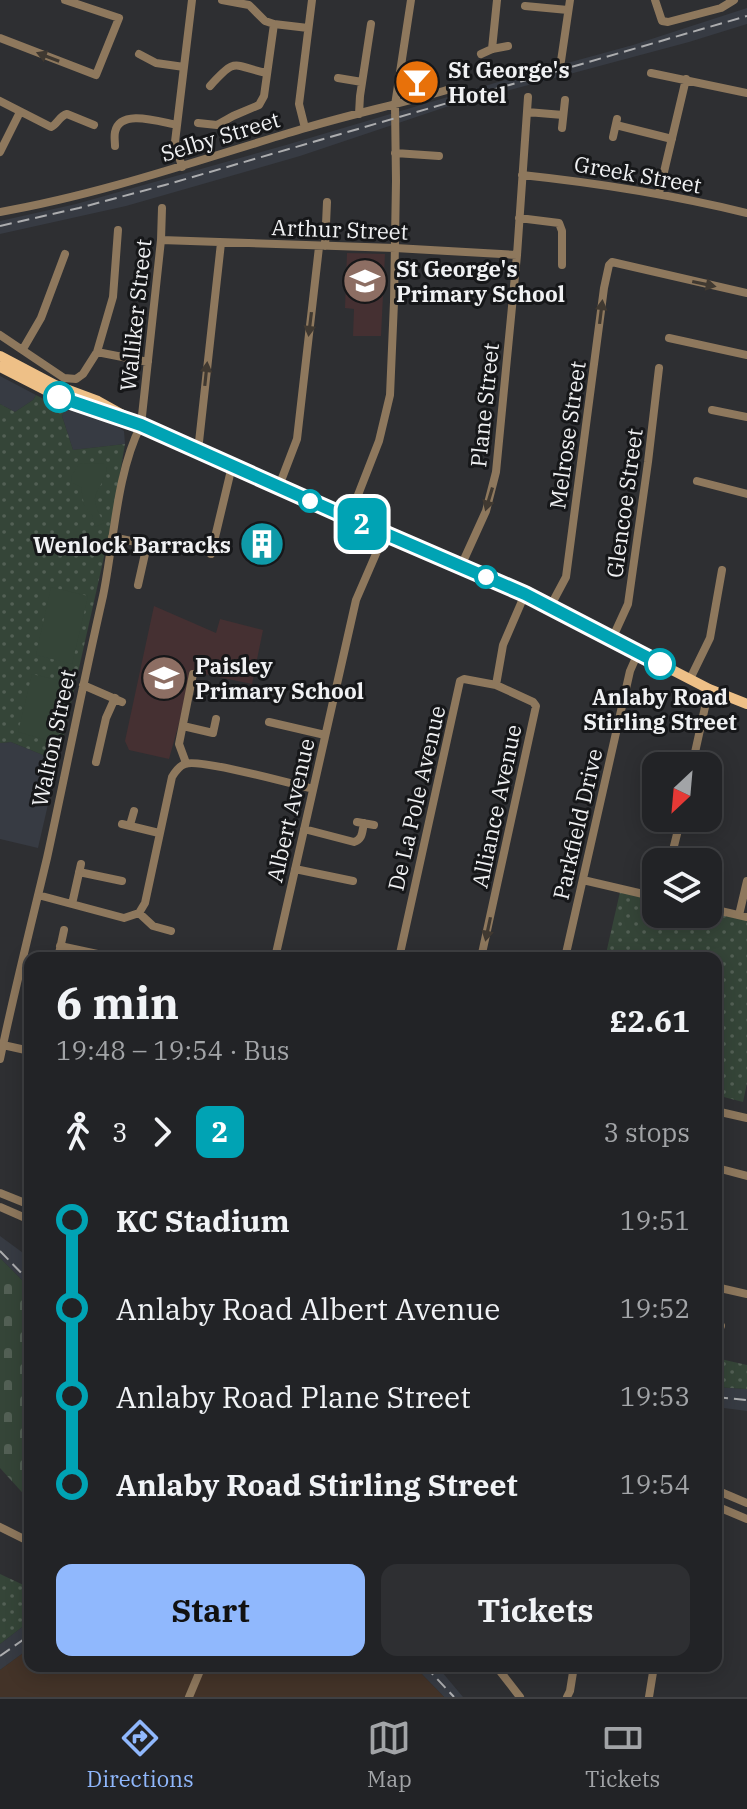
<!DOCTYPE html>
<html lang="en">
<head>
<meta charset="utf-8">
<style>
	:root { --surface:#222326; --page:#2e2f32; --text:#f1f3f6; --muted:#a2a4a7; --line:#3f4043; --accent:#90b8fd }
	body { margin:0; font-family:"IBM Plex Serif",serif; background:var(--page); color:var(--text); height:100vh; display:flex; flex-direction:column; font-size:30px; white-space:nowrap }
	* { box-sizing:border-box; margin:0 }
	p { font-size:26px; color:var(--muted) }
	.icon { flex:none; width:44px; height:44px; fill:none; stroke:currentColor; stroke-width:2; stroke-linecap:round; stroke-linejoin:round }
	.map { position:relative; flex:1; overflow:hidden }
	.drawer { position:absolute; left:24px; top:952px; width:698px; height:720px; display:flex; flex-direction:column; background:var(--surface); border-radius:16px; box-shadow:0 4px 20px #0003,0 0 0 2px var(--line) }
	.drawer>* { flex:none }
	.badge { padding:0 16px; border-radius:12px; font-size:28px; line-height:52px }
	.needle { width:52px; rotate:206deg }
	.buttons { position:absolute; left:642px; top:752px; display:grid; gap:16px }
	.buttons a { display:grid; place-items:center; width:80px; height:80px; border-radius:16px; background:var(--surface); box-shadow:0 4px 20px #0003,0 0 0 2px var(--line); font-size:40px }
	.map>.badge { position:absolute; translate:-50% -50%; box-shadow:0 0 0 4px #fff }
	.legs { display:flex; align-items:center; gap:12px; height:88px; padding:0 32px; font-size:26px }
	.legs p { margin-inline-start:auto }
	.overview { display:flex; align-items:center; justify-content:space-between; height:136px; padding:0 32px }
	h1 { font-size:44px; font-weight:700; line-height:60px }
	.primary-button { display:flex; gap:16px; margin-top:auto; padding:16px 32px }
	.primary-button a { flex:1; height:92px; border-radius:16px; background:var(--accent); color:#111; font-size:32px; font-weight:700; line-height:92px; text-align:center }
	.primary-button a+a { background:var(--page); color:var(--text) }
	ul { padding:0 32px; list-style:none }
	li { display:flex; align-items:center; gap:28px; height:88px; font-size:30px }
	li i { display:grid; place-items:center; width:12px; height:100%; margin:0 10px; background:currentColor }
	li i::after { content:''; width:20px; height:20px; margin:-10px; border:6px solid; border-radius:50%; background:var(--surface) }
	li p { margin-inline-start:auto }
	li:first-child i { background:linear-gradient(#0000 50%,currentColor 0) }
	li:last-child i { background:linear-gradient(currentColor 50%,#0000 0) }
	.menu { display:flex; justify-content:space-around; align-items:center; height:112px; border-top:2px solid var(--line); background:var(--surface); font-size:22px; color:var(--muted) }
	.menu a { display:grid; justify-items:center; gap:4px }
	.menu .current { color:var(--accent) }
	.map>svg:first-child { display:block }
</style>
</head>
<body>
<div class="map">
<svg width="747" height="1697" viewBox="0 0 747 1697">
	<defs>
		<pattern id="green-dots" width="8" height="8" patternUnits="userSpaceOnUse" patternTransform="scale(2)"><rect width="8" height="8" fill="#354538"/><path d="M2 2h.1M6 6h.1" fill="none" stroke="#536055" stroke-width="1.8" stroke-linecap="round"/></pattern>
		<pattern id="cemetery-stones" width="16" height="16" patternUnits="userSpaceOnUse" patternTransform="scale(2)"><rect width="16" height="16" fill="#354538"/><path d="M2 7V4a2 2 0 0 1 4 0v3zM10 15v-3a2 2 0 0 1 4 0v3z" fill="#536055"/></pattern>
	</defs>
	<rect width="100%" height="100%" fill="#2e2f32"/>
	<!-- built -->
	<path fill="#373b43" d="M747,8v16l-58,18 -243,65 -146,49 -174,50 -126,28v-13l76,-17 210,-59 273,-81 1,1 73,-20z
		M0,376l36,19 -3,5 -18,12 -15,-8z
		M65,410l32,4 27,17 1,13 -52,6 -11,-34z
		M11,742l47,19 -20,87 -38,-9v-96z
		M0,1236l30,22v30l-30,-30z
		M716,1387l31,2v22l-31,-4z
		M30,1621v27l-30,22v-26z
		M414,1666h23l26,31h-19z"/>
	<!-- industrial -->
	<path fill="#433328" d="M30,1648v18h384l30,31h-444v-27z"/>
	<!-- education -->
	<path fill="#453032" d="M347,253l38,1 -4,82h-28l1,-27 -9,-1z
		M154,606l62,27 4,-14 43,11 -11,54 -62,-13 -9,45 -12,43 -40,-9 -4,-9z"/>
	<!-- green -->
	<path fill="url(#green-dots)" d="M36,395l29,15 -3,6 11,34 52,-6 -16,91 -51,226 -47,-19 -11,1v-339l15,8 18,-12z
		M620,892l36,8v14h52v-2l39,8v163l-4,19 -27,-7v-137h-111z
		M716,1358l31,7v24l-31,-2z
		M0,1574l30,14v33l-30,23z"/>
	<!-- cemetery -->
	<path fill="url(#cemetery-stones)" d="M0,1258l30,30v213l-30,-33z"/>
	<!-- pitch -->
	<path fill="#354538" d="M103,463l4,5c-6,28 -22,22 -3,55l-9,4 -3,-12 -8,-10 -3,-18 -10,-5 1,-7 7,-11z
		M51,587l37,9 -16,68 -36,-9z
		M32,674l37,9 -15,59 -36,-10z"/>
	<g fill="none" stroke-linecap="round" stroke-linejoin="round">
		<!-- minor -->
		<path stroke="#8e785d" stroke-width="8" d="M222,0l27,5 16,16 9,3 34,4
			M655,0l7,21 6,1 53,-14 13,-8
			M525,6l43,4
			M0,38l96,37 23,-57 -54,-18
			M492,49l5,-49
			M139,54l17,9 28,4
			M481,54l11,-5 16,-3
			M561,61l9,-61
			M651,73l96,20
			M338,78l24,4
			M210,86c27,-30 22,-20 57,-13
			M0,101l51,26c7,-3 8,-11 16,-13l27,11
			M527,112l36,3
			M359,114l1,-18 11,-72
			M198,123l19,2 16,-9 26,-11 5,-9 10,-72
			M616,125l56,14
			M305,128l-6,-24 13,-104
			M562,128l3,-28
			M613,137l4,-18
			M115,146c0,-4 -1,-9 0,-14 5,-24 45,-10 62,-7
			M0,152l20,-40
			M395,153l44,3
			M182,167l-7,-25 17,-142
			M522,175c76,8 151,20 225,38
			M659,193l27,-114
			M0,212c103,-18 202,-53 302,-83 49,-15 99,-25 148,-40
			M519,218l40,5 3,8v34
			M161,240l234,8 122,7
			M325,246l2,-44
			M0,335l64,43 12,1 7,-5 14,-22 16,-55 5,-67
			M669,338l78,17
			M23,349l18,-31 24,-64
			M97,352l51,10
			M712,410l35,7
			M198,451l23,-208
			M697,481l50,13
			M279,486l18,-47 22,-192
			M349,518l30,-77 11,-46 4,-93 2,-121 -1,-76 16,-105
			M112,537l62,13
			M211,554l21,-88
			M461,566l25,-55 10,-39 21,-217 11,-158
			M138,585l9,-40
			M550,607l16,-30 38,-289 5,-23 3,-3 135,31
			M612,639l16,-35 20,-142 11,-94
			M690,679l20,-41 12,-68
			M83,685l39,17
			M496,685l7,-40 22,-51
			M269,722l56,13
			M183,726l30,7 3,-14
			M96,762l10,-44 9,-20
			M186,763l-7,-19 14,-70
			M692,766l17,-77
			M357,822l17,3
			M122,824l37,9
			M130,825l4,-14
			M304,829l50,13c9,-3 8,-10 10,-19
			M670,862l11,-44
			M295,869l58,12
			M79,872l43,9
			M583,880l73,17
			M38,895l86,23 15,-5 6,-10 27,-126c3,-5 7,-11 13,-13 13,-6 108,20 128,25
			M72,904l9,-40
			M708,908l39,9
			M139,913l14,13 18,5
			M739,915l8,-34
			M60,946l56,12
			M482,953l22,5
			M58,958l6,-28
			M275,958l81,-358 29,-67
			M399,958l61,-277 4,-2 32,6 37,17 3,4 -55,252
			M565,958l65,-287 8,-18
			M3,1045l27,6
			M0,1059c14,-67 31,-134 47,-201 19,-87 36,-175 56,-262 11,-53 13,-122 38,-171l20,-185 1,-32
			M716,1111l31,7
			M716,1173l1,-5 30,8
			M0,1193l30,12
			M0,1207l30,13
			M716,1287l31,7
			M716,1325l5,1
			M716,1490l31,13
			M716,1506l31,13
			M0,1527l30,15
			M496,1666l24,31
			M189,1697l13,-31
			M567,1697l3,-6 4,-25
			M649,1697l5,-31"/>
		<!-- major -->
		<path stroke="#eec087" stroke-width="10" d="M0,356l55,29 43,16 43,24 57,26 327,143 184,95 38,15
			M0,367l59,30 54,18"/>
		<!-- rail -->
		<path stroke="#acadaf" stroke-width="2" stroke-dasharray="12 6" stroke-linecap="butt" d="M0,226l79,-18 86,-23 582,-169
			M0,1251l30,31
			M716,1397l31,3
			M0,1656l30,-21
			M425,1666l29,31"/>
	</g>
	<!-- one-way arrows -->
	<defs><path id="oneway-solid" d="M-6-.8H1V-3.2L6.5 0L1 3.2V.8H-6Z" transform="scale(2)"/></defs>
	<g fill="#403931">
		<use href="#oneway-solid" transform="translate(48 57) rotate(-159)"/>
		<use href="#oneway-solid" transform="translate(704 284) rotate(12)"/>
		<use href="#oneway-solid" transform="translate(601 312) rotate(-83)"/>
		<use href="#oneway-solid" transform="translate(310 324) rotate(97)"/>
		<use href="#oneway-solid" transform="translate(206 374) rotate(-84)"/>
		<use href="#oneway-solid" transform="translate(489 499) rotate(107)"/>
		<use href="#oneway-solid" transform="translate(488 929) rotate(102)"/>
	</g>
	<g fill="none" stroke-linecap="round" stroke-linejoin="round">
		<!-- line-1 casing -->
		<g stroke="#fff" stroke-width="18">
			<path id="line-1" d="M59,397l82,28 208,93 176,76 135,70"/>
		</g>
		<!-- line-1 -->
		<use href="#line-1" stroke="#00a3b4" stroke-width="12"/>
	</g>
	<!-- icons -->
	<defs>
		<g id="bar-disc" transform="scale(2.3)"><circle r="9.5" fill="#e8710a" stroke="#161719"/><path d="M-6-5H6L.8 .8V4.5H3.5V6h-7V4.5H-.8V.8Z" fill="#fff"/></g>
		<g id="school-disc" transform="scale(2.3)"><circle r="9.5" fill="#8d6e63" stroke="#161719"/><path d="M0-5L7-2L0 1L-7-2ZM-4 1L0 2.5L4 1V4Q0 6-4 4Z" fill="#fff"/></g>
		<g id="building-disc" transform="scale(2.3)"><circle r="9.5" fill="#0f9aa8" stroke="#161719"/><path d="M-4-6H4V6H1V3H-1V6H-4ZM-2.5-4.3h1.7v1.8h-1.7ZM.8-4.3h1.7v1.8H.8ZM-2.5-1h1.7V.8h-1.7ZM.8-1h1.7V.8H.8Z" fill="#fff"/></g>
	</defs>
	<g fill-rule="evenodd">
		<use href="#bar-disc" x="417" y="82"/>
		<use href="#school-disc" x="365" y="281"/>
		<use href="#building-disc" x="262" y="544"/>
		<use href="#school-disc" x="164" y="678"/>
	</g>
	<!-- markers -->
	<g fill="#fff" stroke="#00a3b4" stroke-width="4">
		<circle cx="59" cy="397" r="14"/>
		<circle cx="310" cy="501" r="10"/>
		<circle cx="486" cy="577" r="10"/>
		<circle cx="660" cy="664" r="14"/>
	</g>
	<g text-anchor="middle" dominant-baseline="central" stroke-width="6" stroke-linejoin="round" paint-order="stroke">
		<!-- poi labels -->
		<g font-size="22" font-weight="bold" fill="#f0f1f3" stroke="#161719" text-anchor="start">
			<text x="448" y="69">St George's<tspan x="448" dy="25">Hotel</tspan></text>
			<text x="396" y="268">St George's<tspan x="396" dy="25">Primary School</tspan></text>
			<text x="231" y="544" text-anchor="end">Wenlock Barracks</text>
			<text x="195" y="665">Paisley<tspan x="195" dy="25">Primary School</tspan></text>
		</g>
		<!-- street labels -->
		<g font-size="22" fill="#f0f1f3" stroke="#161719">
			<text transform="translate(220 136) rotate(-17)">Selby Street</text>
			<text transform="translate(638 174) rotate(10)">Greek Street</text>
			<text transform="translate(340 229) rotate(2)">Arthur Street</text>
			<text transform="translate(135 315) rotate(-84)">Walliker Street</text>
			<text transform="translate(484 405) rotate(-84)">Plane Street</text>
			<text transform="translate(567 435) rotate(-82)">Melrose Street</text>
			<text transform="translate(624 503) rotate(-82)">Glencoe Street</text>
			<text transform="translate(53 738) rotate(-78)">Walton Street</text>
			<text transform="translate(416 798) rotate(-77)">De La Pole Avenue</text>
			<text transform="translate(496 806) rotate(-78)">Alliance Avenue</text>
			<text transform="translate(290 810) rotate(-77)">Albert Avenue</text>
			<text transform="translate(577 824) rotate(-77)">Parkfield Drive</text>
		</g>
		<!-- stop labels -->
		<g font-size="22" font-weight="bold" fill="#f0f1f3" stroke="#161719">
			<text x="660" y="696">Anlaby Road<tspan x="660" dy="25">Stirling Street</tspan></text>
		</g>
	</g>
</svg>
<div class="buttons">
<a><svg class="needle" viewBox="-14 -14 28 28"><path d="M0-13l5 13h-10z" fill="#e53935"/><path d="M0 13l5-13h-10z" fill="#a2a4a7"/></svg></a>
<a><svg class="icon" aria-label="layers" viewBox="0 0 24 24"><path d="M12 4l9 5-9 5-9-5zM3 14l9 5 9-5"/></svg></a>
</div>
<b class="badge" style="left:362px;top:524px;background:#00a3b4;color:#fff">2</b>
<section class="drawer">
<div class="overview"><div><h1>6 min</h1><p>19:48 – 19:54 · Bus</p></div><b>£2.61</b></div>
<div class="legs"><svg class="icon" aria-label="walk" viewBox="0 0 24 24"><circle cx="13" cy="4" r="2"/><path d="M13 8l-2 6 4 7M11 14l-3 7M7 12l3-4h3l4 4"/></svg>3<svg class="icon" aria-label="forward" viewBox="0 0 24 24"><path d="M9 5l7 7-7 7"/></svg><b class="badge" style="background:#00a3b4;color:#fff">2</b><p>3 stops</p></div>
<ul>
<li><i style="color:#00a3b4"></i><b>KC Stadium</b><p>19:51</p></li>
<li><i style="color:#00a3b4"></i><span>Anlaby Road Albert Avenue</span><p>19:52</p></li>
<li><i style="color:#00a3b4"></i><span>Anlaby Road Plane Street</span><p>19:53</p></li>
<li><i style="color:#00a3b4"></i><b>Anlaby Road Stirling Street</b><p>19:54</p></li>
</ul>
<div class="primary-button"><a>Start</a><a>Tickets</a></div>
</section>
</div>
<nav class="menu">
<a class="current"><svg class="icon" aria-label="directions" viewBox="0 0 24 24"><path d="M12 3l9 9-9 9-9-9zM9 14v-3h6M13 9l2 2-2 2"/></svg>Directions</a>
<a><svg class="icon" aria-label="map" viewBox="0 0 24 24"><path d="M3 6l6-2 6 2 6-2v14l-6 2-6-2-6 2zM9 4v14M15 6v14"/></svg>Map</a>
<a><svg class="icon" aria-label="tickets" viewBox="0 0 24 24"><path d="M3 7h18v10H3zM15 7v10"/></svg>Tickets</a>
</nav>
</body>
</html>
